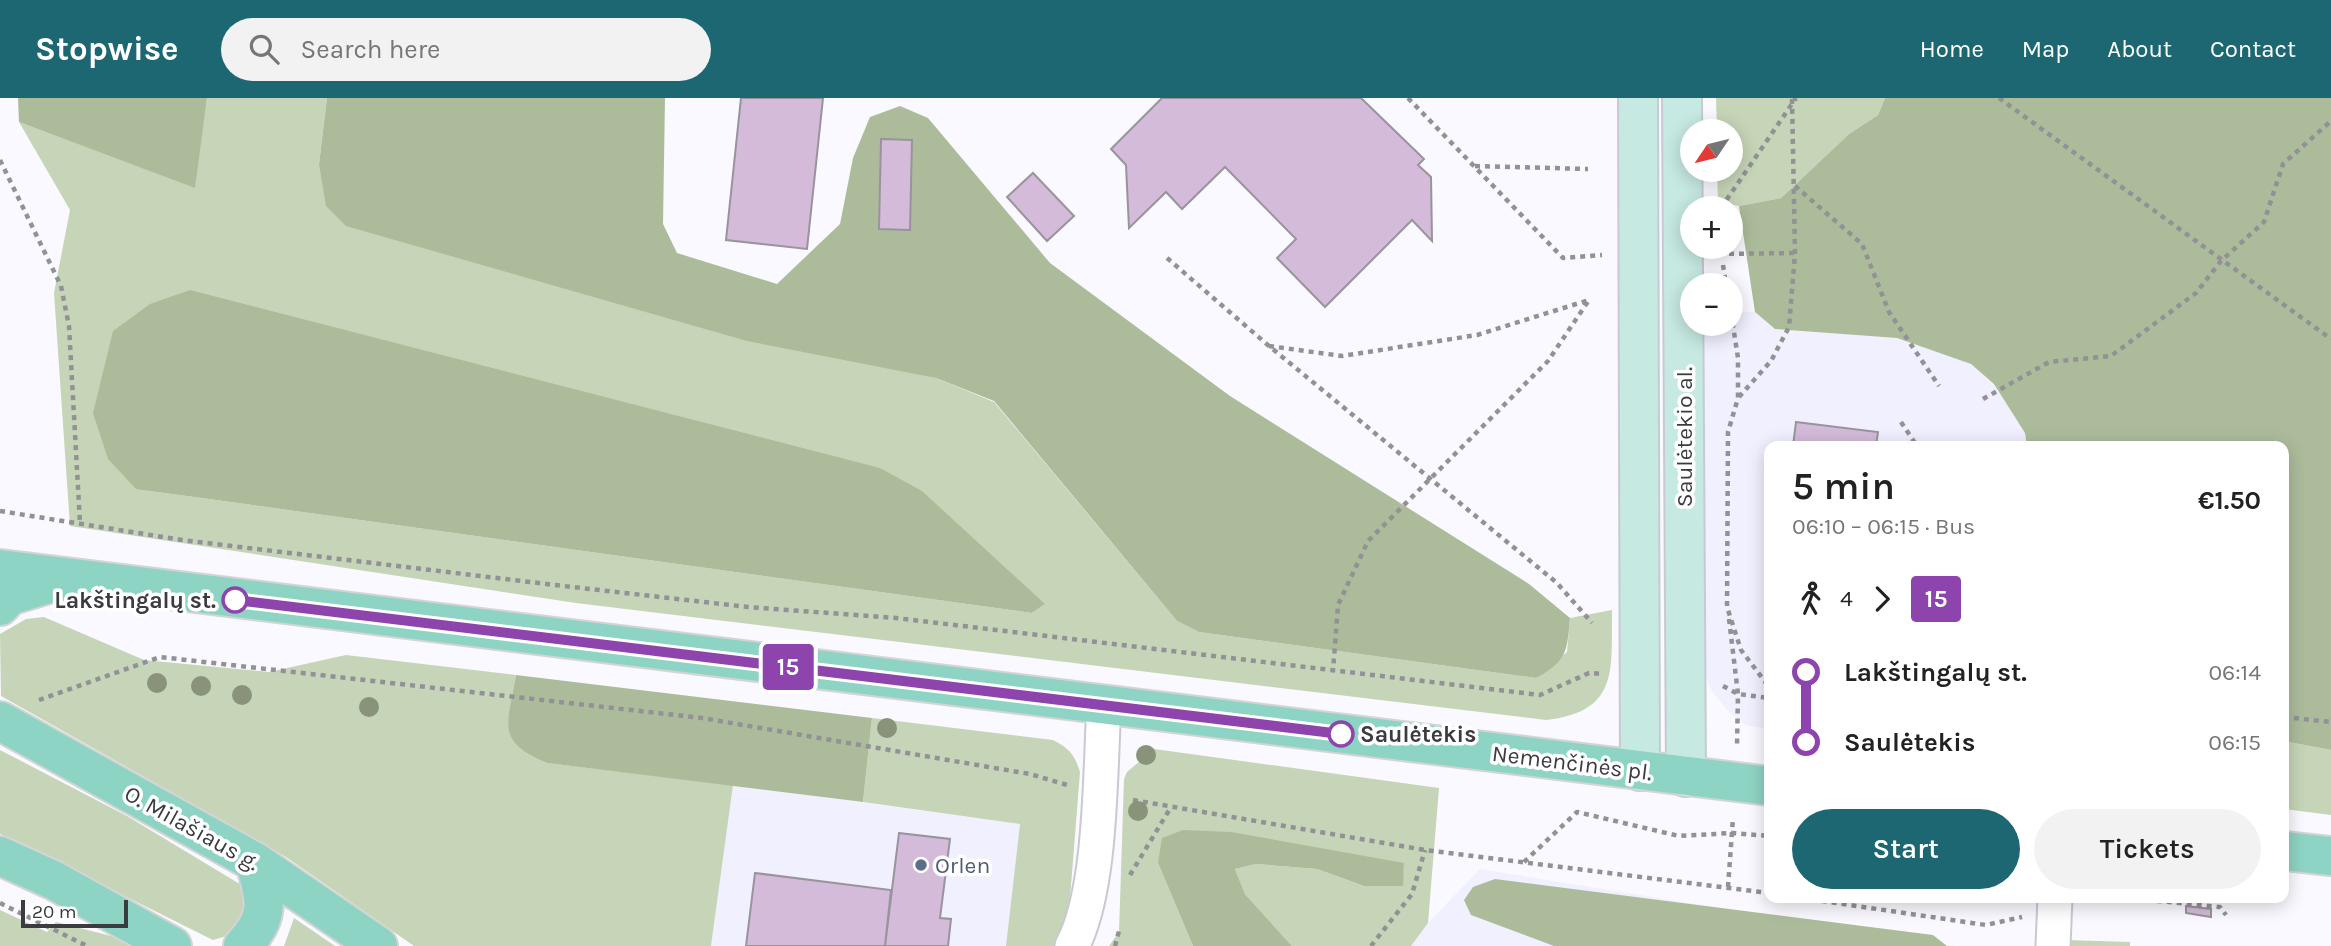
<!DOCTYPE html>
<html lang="en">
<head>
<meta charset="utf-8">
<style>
	:root { --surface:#fff; --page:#f2f2f2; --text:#222; --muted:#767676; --accent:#1c6771 }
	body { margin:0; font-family:Karla,sans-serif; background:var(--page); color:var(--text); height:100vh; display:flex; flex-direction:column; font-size:26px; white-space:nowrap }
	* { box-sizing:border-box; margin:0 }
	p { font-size:23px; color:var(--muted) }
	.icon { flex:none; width:38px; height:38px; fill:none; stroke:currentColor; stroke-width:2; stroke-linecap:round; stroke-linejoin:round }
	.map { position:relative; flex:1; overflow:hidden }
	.drawer { position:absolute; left:1764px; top:343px; width:525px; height:462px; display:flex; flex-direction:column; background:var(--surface); border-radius:14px; box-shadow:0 4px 18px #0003 }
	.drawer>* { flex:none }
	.badge { padding:0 14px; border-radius:5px; font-size:24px; line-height:46px }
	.needle { width:46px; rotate:235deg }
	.buttons { position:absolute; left:1680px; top:21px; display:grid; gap:14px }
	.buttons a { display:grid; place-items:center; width:63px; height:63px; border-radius:50%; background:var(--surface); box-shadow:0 4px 18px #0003; font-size:35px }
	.scale { position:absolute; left:21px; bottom:18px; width:107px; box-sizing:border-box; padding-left:7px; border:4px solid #3c3c40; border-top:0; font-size:19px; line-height:24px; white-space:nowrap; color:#3c3c40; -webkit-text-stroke:5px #fff; paint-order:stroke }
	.map>.badge { position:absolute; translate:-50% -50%; box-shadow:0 0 0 4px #fff }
	.legs { display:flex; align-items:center; gap:10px; height:77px; padding:0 28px; font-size:23px }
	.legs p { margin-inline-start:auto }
	.headline { display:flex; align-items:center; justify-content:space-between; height:119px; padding:0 28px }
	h1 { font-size:38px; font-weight:600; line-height:52px }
	.cta { display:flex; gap:14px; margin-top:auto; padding:14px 28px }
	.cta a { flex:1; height:80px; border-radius:42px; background:var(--accent); color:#fff; font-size:28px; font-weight:600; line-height:80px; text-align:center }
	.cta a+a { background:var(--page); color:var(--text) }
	ul { padding:0 28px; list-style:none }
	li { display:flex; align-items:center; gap:24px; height:70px; font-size:26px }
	li i { display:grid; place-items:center; width:10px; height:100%; margin:0 9px; background:currentColor }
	li i::after { content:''; width:18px; height:18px; margin:-9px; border:5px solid; border-radius:50%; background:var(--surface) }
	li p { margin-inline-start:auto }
	li:first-child i { background:linear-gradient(#0000 50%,currentColor 0) }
	li:last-child i { background:linear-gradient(currentColor 50%,#0000 0) }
	header { display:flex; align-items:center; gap:42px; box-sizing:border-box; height:98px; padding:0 35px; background:var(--accent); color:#fff }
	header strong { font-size:33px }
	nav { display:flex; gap:38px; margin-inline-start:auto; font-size:24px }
	.search { width:490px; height:63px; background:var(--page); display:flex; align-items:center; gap:18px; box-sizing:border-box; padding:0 24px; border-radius:38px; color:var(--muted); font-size:26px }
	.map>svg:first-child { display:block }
</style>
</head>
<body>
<header>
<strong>Stopwise</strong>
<div class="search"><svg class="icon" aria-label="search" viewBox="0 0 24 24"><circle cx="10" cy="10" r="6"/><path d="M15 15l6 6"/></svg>Search here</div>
<nav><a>Home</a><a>Map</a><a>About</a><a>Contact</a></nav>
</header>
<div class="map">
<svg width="2331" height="848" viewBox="0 0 2331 848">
	<rect width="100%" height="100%" fill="#f9f9ff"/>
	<!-- built -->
	<path fill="#f0f0fe" d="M1755,214l20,17 122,9 74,26 23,20 31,49 2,13h-258v283l-23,-4 -17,-13 -17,-21 -10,-23 -1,-344h30v-11z
		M733,687l287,39 -14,122h-295z
		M1480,771l474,77h-543l17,-23z"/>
	<!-- green -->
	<path fill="#c6d5b7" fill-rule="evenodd" d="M207,0h120l-8,66 585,206 32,8 58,24 183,219 22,11 337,46 31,-26 3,-34 42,-8c-1,60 8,101 -66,110l-970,-117 -506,-77 -16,-233 16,-83 -51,-88 175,65zM136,391l909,115 -13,9z
		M1716,0h169l-7,17 -29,19 -68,64 -42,8 -21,-4 -1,-32h14v-39h-14z
		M44,519l100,43 125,12 77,-17 170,20c-8,47 -21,67 31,88l186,22 -22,161h-297l-128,-89 -285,-161 -1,-62 26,-15z
		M872,620l181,22c16,8 22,15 27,32l-11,139 -14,35h-49l14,-122 -157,-22z
		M2284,643l47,9v65l-47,-6z
		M1154,651l285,39 -11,135 -17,23h-119l-47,-52 -10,-25 21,-5 61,5 47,17h38l2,-23h-246l35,83h-84l10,-14 5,-153 3,-7z
		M0,652l127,66 116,70 9,26 -12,20 -27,8 -213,-106z
		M0,812l47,22 9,-10 67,17 13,7h-136z
		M294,820l41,28h-51z
		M2066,842l64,2v4h-65z"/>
	<!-- forest -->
	<path fill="#acbc9b" d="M18,0h189l-12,90 -176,-66z
		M327,0h338l-2,126 14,29 100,31 63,-60 13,-66 17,-41 30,-11 28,12 122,145 180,133 299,188 41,34c-3,34 -3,43 -34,60l-337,-46 -22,-11 -183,-220 -58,-23 -189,-37 -401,-115 -20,-20 -7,-42z
		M1885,0h446v652l-47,-9v-295h-257l-2,-13 -31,-49 -23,-20 -74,-26 -122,-9 -20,-17 -16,-106 42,-8 68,-64 29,-19z
		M190,192l690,178 42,23 123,113 -13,9 -896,-124 -28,-30 -15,-46 20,-82 37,-27z
		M516,577l356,43 -9,84 -316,-39c-53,-22 -39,-40 -31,-88z
		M1183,732l48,2 173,31 -1,23h-39l-47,-17 -61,-5 -21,5 10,25 47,52h-99l-35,-83 4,-25z
		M1495,781l438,56 14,11h-393l-83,-31 -7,-15 9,-13z"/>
	<!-- building -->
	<path fill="#d3bbd9" stroke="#99939b" stroke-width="2" d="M741,0h82l-16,151 -81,-9z
		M1162,0h199l63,61 -6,6 13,12 1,64 -20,-21 -87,87 -48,-49 19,-19 -71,-72 -43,42 -16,-17 -37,36 -3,-63 -15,-16z
		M881,41l31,1 -2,90 -31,-1z
		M1033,75l41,43 -27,25 -40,-44z
		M1796,324l82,10 -2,14h-83z
		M899,735l51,6 -10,79 11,1 -3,27h-63z
		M755,775l136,17 -6,56h-139z
		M2186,808l25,3v8l-25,-4z"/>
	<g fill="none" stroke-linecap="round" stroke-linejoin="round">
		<!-- street casing -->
		<g stroke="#c9c9d3" stroke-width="37">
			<path id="street" d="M1072,848c30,-55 28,-176 32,-242
				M2053,848l2,-48"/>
		</g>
		<!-- secondary casing -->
		<g stroke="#c9c9d3" stroke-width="42">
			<path id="secondary" d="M1638,0l2,673
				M1682,0l4,679"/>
		</g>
		<!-- primary casing -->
		<g stroke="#d4d4d5" stroke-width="42">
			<path id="primary" d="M0,471l1769,217
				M0,508l9,-10 49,-15
				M0,623l255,141 123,84
				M2284,753l47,5
				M0,758l53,24 119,66
				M243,848c29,-31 22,-46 12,-84"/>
		</g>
		<!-- path -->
		<path stroke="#919196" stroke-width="4.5" stroke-dasharray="5 5" stroke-linecap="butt" d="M1408,0l155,160 39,-3
			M1999,0l332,241
			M0,62l61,126 8,40 11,197
			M1475,68l113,3
			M1795,88l67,58 27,68 50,74
			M1721,110l75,-110
			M1719,156l76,-1
			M1167,160l102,88 288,237 35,40
			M1723,167l3,20
			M1731,215l7,45v40l-10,34 -1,175 14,43 28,37
			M1269,248l73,10 135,-21 112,-35 -41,61 -180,180 -30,64 -5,66
			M1739,299l32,-36 18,-34 6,-74 -3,-155
			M1983,301l66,-37 62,-6 85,-63 25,-32 43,-39 19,-58 48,-43
			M1901,324l16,24
			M0,413l182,29 373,45 193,22 148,11 644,77 49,-22 15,1
			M1729,521l9,75 -1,52
			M1723,588l15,8 31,4
			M39,602l121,-43 542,61 328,56 37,11
			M2284,619l47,5
			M1133,702l292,50 344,43
			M1524,764l53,-50 102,24 53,-3 37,3
			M1130,777l41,-68
			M1728,789l5,-69
			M1802,800l184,27 36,-8
			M2127,800l93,9 6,8
			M0,805l87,43
			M1115,848l4,-15
			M1371,848l41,-52 13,-44"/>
		<!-- street -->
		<use href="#street" stroke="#fff" stroke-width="33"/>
		<!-- secondary -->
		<use href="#secondary" stroke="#c6e9e1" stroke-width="38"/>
		<!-- primary -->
		<use href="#primary" stroke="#8ed4c4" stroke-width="38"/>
	</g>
	<!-- trees -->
	<g fill="#889379">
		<circle cx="157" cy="585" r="10"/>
		<circle cx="201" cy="588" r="10"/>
		<circle cx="242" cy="597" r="10"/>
		<circle cx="369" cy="609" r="10"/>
		<circle cx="887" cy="630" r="10"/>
		<circle cx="1146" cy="657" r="10"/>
		<circle cx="1138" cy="713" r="10"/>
	</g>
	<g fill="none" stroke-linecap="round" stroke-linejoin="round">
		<!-- line-1 casing -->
		<g stroke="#fff" stroke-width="16">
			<path id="line-1" d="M235,502l1106,134"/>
		</g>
		<!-- line-1 -->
		<use href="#line-1" stroke="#8e44ad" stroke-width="10"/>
	</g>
	<!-- markers -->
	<g fill="#fff" stroke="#8e44ad" stroke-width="3.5">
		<circle cx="235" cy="502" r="12"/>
		<circle cx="1341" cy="636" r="12"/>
	</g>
	<circle fill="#5c6f8a" stroke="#fff" stroke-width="2.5" cx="921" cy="767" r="7"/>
	<g text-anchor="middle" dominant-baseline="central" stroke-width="7" stroke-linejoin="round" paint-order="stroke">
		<!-- street labels -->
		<g font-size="23" fill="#3c3c40" stroke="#fff">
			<text transform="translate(1684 339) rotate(-90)">Saulėtekio al.</text>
			<text transform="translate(1572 665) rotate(7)">Nemenčinės pl.</text>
			<text transform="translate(192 730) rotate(29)">O. Milašiaus g.</text>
		</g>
		<!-- stop labels -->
		<g font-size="23" font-weight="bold" fill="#3c3c40" stroke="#fff" text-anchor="end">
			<text x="216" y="502">Lakštingalų st.</text>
			<text x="1360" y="636" text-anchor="start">Saulėtekis</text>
		</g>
		<!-- service labels -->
		<g font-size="23" fill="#4e5e75" stroke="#fff" text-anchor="start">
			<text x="935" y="767">Orlen</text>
		</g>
	</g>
</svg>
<div class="buttons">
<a><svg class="needle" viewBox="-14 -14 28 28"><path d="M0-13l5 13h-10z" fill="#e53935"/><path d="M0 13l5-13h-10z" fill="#767676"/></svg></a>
<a>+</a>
<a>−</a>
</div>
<div class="scale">20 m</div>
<b class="badge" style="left:788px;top:569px;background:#8e44ad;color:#fff">15</b>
<section class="drawer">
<div class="headline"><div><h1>5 min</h1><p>06:10 – 06:15 · Bus</p></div><b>€1.50</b></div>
<div class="legs"><svg class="icon" aria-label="walk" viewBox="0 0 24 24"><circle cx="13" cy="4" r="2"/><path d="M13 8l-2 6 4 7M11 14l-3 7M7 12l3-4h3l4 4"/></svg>4<svg class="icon" aria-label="forward" viewBox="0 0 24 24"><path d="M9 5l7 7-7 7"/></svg><b class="badge" style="background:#8e44ad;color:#fff">15</b></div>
<ul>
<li><i style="color:#8e44ad"></i><b>Lakštingalų st.</b><p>06:14</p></li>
<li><i style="color:#8e44ad"></i><b>Saulėtekis</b><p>06:15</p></li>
</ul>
<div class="cta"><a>Start</a><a>Tickets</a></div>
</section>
</div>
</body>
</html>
